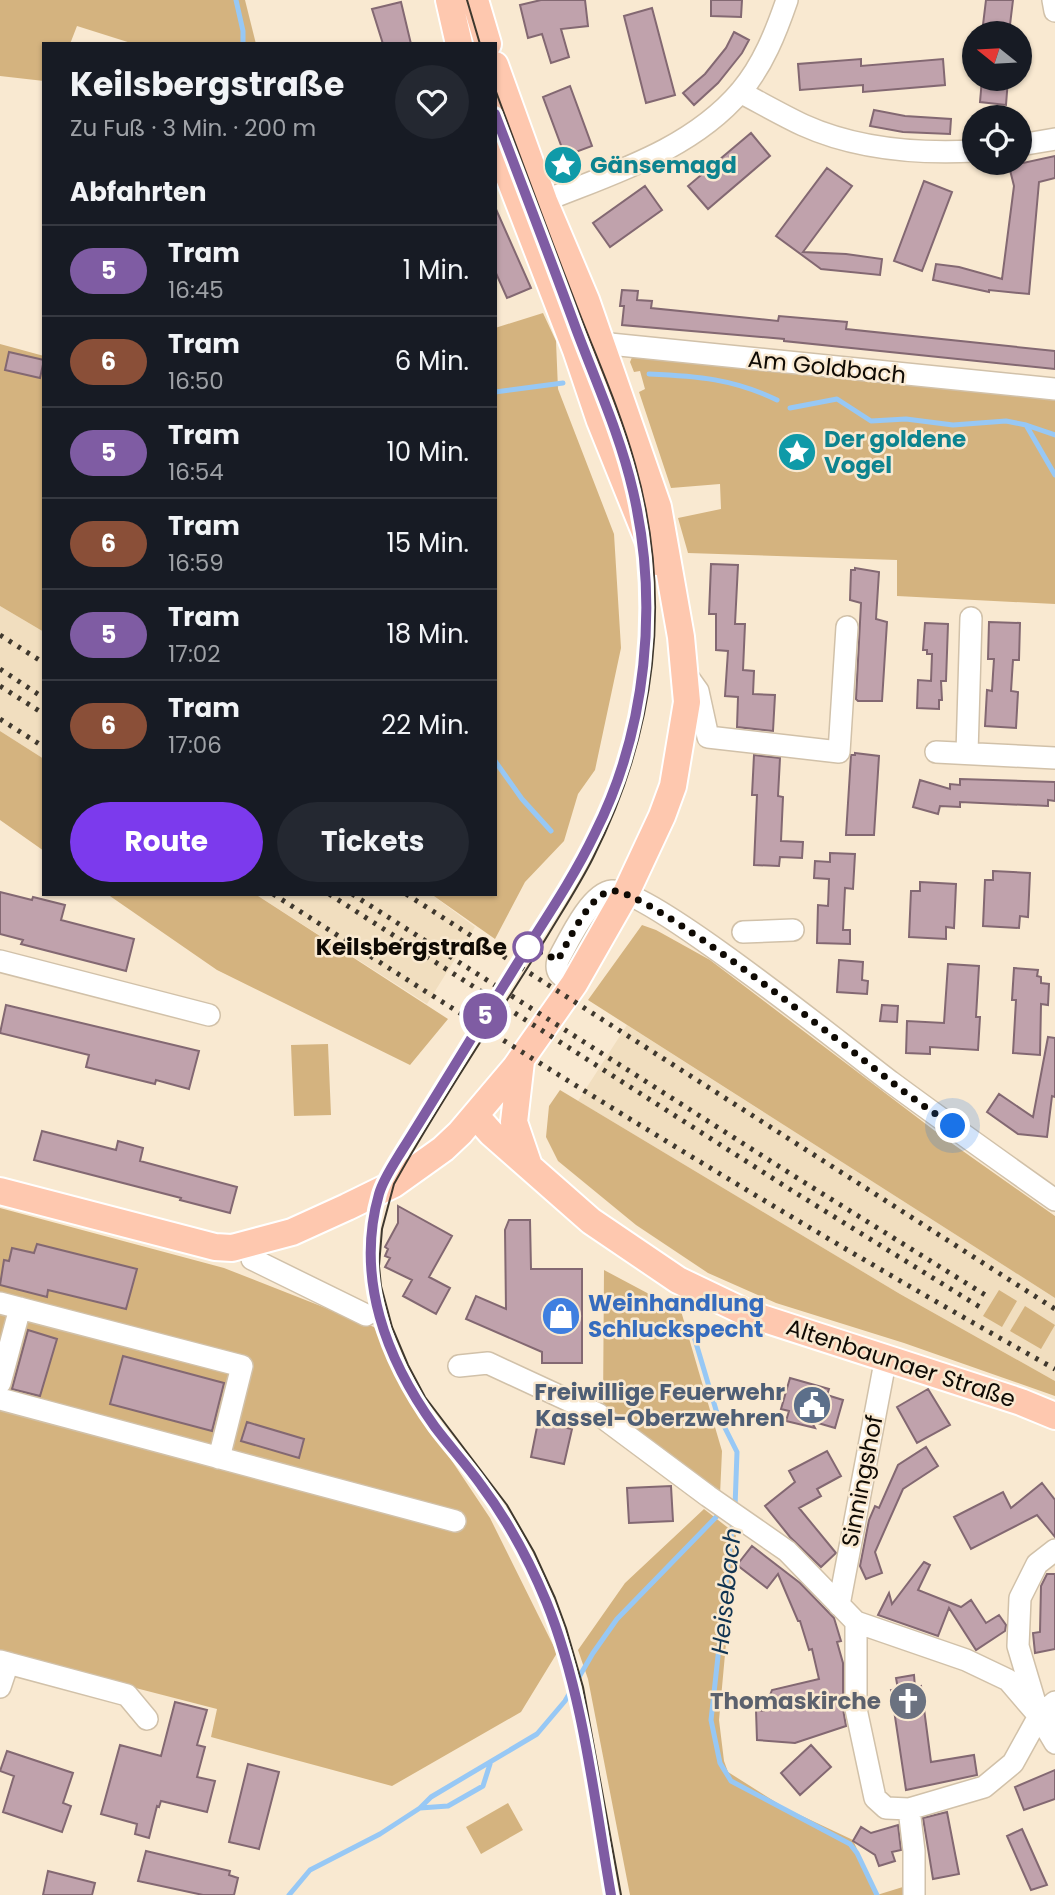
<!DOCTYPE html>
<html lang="de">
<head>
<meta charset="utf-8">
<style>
	:root { --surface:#171b24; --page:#242831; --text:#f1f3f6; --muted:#9ea1a6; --line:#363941; --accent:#7c3aed }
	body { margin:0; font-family:Poppins,sans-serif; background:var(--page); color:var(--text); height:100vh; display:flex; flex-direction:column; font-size:26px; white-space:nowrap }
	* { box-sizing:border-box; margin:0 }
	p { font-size:23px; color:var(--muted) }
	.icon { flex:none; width:38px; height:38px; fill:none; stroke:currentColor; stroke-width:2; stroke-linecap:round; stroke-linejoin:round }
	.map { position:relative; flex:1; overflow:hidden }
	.panel { position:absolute; left:42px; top:42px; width:455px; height:854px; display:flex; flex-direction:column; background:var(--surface); border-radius:0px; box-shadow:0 2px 5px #0004 }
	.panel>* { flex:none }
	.badge { padding:0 14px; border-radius:23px; font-size:24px; line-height:46px }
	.needle { width:46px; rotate:288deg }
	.controls { position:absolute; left:962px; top:21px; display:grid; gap:14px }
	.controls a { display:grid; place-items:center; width:70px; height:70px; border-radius:50%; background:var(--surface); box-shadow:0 2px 5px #0004; font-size:35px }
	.you { position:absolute; width:35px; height:35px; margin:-18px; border:5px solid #fff; border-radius:50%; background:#1a73e8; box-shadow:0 0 0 10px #1a73e833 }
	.map>.badge { position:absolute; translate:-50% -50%; box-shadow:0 0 0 4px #fff }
	h2 { padding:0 28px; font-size:26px; line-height:63px }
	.round { display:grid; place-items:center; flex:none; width:74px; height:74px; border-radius:37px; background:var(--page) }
	.summary { display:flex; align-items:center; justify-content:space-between; height:119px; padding:0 28px }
	h1 { font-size:33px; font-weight:700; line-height:52px }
	.button { display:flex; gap:14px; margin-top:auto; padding:14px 28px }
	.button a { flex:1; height:80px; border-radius:42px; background:var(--accent); color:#fff; font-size:28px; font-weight:700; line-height:80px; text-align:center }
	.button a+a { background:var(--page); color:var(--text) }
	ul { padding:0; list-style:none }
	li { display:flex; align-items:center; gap:21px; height:91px; padding:0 28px; border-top:2px solid var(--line) }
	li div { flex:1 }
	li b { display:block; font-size:26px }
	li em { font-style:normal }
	li .badge { min-width:77px; font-weight:700; text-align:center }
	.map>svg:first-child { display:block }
</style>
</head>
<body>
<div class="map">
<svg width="1055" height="1895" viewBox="0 0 1055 1895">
	<rect width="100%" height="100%" fill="#f9e9d1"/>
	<!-- built -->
	<path fill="#f1debf" d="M0,606l44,26v127l-44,-28z
		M255,894h176l44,33 -48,77z
		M627,1025l428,273v83l-155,-87 -322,-193z"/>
	<!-- green -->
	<path fill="#d4b37f" d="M0,0h245l11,44h-122l-57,-18 -7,18h-26v37l-44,-5z
		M543,313l13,28 2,48 56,145 7,114 -26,122 -17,24 -14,47 -39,41 -30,57 -64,-45h64v-566z
		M0,344l44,12v276l-44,-26z
		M633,355l422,43v206l-158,-8v-36l-209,-7 -10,-35 43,-9 -1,-25 -49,4 -32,-96 6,-3 -5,-18 -6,1 -4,-10z
		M0,731l44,28v92l-44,-31z
		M107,894h148l193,125 -38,46 -193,-95z
		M642,925l14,5 54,30 233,177 112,79v82l-467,-298z
		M328,1044l3,71 -37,1 -3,-71z
		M560,1090l340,204 155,87v15l-151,-53 -128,-40 -68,-30 -72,-48 -78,-64 -12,-24 3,-31z
		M0,1208l224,60 150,59 38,74 78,117 67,135 -36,59 -129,74 -181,-49 6,-28 -217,-56z
		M604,1270l77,41 41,140 -2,44 -117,-87z
		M999,1290l18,11 -15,26 -19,-11z
		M1025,1306l30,19 -14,24 -31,-18z
		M704,1509l32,25 -17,186 5,41 4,11 57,36 68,32 24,55 29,-9v9h-276l-42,-216 -10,-29 47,-67z
		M508,1803l15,27 -42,24 -15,-27z"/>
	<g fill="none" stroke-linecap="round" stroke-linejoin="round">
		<!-- stream -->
		<path stroke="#97c8f5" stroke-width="5" d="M236,0l7,31v13
			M649,374c48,2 85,5 128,26
			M495,392l68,-9
			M790,408l47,-9 34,22 35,-2 47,6 53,-4 20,4 29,10
			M1026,425l29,50
			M495,761l27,38 29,32
			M693,1333l23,77 21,42 -2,55
			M733,1520l-22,200 9,43 11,18 119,63 7,9 20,42
			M420,1808l28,-2 35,-20 7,-22
			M289,1895l21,-25 70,-36 40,-26 11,-11 106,-63 28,-33 28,-48 24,-34 104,-107"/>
	</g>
	<!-- building -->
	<path fill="#c0a2ac" stroke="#836872" stroke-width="2" d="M541,0h44l3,26 -27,3 8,28 -18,6 -9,-29 -14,4 -8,-33z
		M711,0h31l-1,17 -30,-1z
		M986,0h27l-4,33h-27z
		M401,2l10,42h-28l-11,-35z
		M652,8l23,87 -29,8 -22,-87z
		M734,32l15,8 -7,13 -24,30 -24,22 -11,-12 22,-19 21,-26z
		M861,59v7l82,-7 2,26 -82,7v-7l-63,5 -2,-26z
		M982,79h26l-2,26 -26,-3z
		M570,86l22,60 -27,10 -22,-59z
		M874,110l31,6 46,3 -1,15 -47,-2 -33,-6z
		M751,133l19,23 -62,53 -20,-23z
		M1055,156v22l-16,4 -10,112 -40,-4v2l-56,-12 3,-16 23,3 43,12 12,-93 -5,-20z
		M827,168l25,18 -49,66 43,2 36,5 -2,16 -59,-6 -45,-33z
		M924,181l28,11 -30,79 -28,-10z
		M645,186l17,24 -52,37 -17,-24z
		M495,207l36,81 -24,10 -12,-27z
		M622,290l16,1 -1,9 15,1 -1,7 127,13 1,-5 68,6 -1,7 209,22v18l-271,-28v-2l-162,-14 2,-19h-4z
		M9,352l35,8 -4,18 -35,-8z
		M711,564l27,1 -3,59h10l-2,46 11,1 -1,23 22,1 -2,36 -36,-4 1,-30 -13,-1 3,-45 -12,-1v-36h-7z
		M855,568l24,4 -3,47 11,3 -5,79h-24l-2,-2 5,-96 -11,-3 1,-30h4z
		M989,622l31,1 -1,37h-6l-1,15 -1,16 7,1 -2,36 -31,-2 2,-36 5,1 1,-17 1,-15h-6z
		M925,623l23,1 -2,57h-5l1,19h-3v9l-22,-1 1,-28 13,1 1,-27h-5v-4h-4z
		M855,753l24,3 -5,79h-28l5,-80h4z
		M754,755l26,3 -2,38 5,1 -2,44 22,1 -1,16 -22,-1 -1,9 -25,-1 3,-70h-5z
		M960,779l95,3v19l-7,-1v6l-88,-4v5l-20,-1 -2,8 -25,-7 7,-27 30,9v-5l10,1z
		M830,853l25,1 -2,35 -8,-1 -2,42h7v14l-33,-1 1,-38 10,1 1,-27 -15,-1 1,-17 15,1z
		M993,871l37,2 -2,44 -8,-1 -1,12 -36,-2 2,-46h8z
		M920,882l36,2 -2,44 -8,-1v12l-37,-2 2,-46h9z
		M0,892l32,8 1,-3 32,8 -4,15 73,19 -8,32 -105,-27 2,-4 -23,-6z
		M839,960l24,2 -1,18 6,1 -1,13 -30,-2z
		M948,964l31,2 -3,51h4l-2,33 -48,-3v7l-24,-1 1,-32 37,2z
		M1014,968l24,2 -1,6 4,1v6l8,1 -1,21 -7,-1 -1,51 -27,-2 3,-53h-4z
		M6,1005l193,46 -10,38 -33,-9 -1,4 -69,-17 3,-12 -89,-22z
		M882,1005l16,1 -1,16 -17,-1z
		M1048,1037l7,1v59l-3,-1 -5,41 -29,-3 -31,-22 12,-18 34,23z
		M42,1131l74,19 2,-9 25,7 -3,13 97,26 -7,26 -50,-13 1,-2 -147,-38z
		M398,1206l54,30 -23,41 21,11 -14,26 -33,-18 9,-16 -27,-13 5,-9 -5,-2 3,-7 -3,-2 13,-24z
		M509,1220h21l1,49h51v94h-40v-11l-76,-33 10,-23 30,13 -1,-79z
		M37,1244l100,25 -11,40 -78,-19 -1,7 -47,-12 4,-25 5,1 3,-13 22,5z
		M28,1330l29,9 -17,57 -28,-7z
		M123,1356l101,27 -12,48 -102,-27z
		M790,1378l39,11 -2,6 16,5 -8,28 -24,-7 4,7 -29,-7 3,-10 -8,-2z
		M928,1389l22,36 -33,18 -20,-36z
		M247,1422l57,17 -5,19 -58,-17z
		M538,1422l34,7 -8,35 -33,-7z
		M926,1447l12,19 -35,23 -28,63 7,21 -16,6 -6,-13 9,-46 6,-14 4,2 19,-43z
		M827,1451l14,25 -24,13 4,7 -22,12 37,45 -15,14 -31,-30 -25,-31 30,-24 -6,-11z
		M1042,1483l13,17v37l-18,-22 -66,34 -17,-32 49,-25 8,16z
		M671,1486l2,35 -44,2 -2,-35z
		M752,1546l48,37 34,35 7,23 -4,1 6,21v46l3,17 -51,17 -38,-3 -1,-30 8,1 8,-21 47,-11 -7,-30 -3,1 -9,-29h-2l-20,-47 -11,14 -30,-23z
		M924,1562l6,3 -12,25 43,17 10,-7 15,23 13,-8 7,10 -1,6 -29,19 -27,-42 -11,28 -60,-21 11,-22 3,11z
		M1047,1574h8v75l-20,4 -2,-20 7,-1 1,-46z
		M914,1675l1,12 6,-1 10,76 43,-7 3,20 -71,15 -15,-100 7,-1 -2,-11z
		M175,1702l32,8 -10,35 8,2 -8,30 18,4 -8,31 -46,-11 -2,6 -2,-1 -8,32 -14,-4 2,-10 -36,-10 19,-69 41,11z
		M811,1745l20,22 -31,28 -19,-22z
		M7,1751l66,22 -10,30 8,3 -9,26 -59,-20 10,-33 1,-3 -14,-5z
		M248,1764l31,8 -20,77 -30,-7z
		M1055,1770v29l-31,11 -9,-23z
		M947,1812l12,62 -26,5 -10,-61z
		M898,1825l3,25 -9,2 3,9 -16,5 -4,-11 -22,-14 8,-14 10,6z
		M1022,1829l25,56 -16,5 -24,-54z
		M146,1851l84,20 -1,4 9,3 -4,17h-31l-65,-14z
		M48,1871l47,12 -3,12h-49z"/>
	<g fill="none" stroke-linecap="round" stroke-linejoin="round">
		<!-- minor casing -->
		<g stroke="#d1c1a9" stroke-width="24">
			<path id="minor" d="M1053,0l2,11
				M740,92c21,11 42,23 63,33 53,24 115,29 172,26
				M1020,145l35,-6
				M544,201c69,-28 147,-51 197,-110 22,-26 35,-59 46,-91
				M587,347l13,-4 455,46
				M688,677l10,14 10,46 131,15 8,-125
				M936,752l119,6
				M967,753l4,-135
				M743,932l50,-2
				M0,961l209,54
				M574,984c-11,-7 -20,-10 -16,-24 10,-18 32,-67 54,-69 36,-4 239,161 279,191 54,40 109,79 164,118
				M250,1243l2,16 114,56
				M0,1303l242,63 -23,92
				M459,1366l29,-3 110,51 110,82 79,55 69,71 110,38 42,20 31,36 16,3
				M0,1383l20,-75
				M0,1399l455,122
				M1055,1550l-18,14 -17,34 -2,48 21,70 16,27
				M839,1605l47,-248
				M856,1622v87l19,89 11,10 23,1 75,-22 29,-24 26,-47 16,-14
				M0,1661l127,34 20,24
				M0,1687l8,-24
				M909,1809l5,42v44"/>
		</g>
		<!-- major casing -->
		<g stroke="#fff" stroke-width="30">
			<path id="major" d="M449,0l10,44
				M475,0l13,44
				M495,141l81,209 24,71 57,141
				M521,1061l-7,61 14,41
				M476,1116l15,17 100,88 87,59 71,34 272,88 34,14
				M0,1191l215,56 17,1 60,-16 55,-25 47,-23 49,-35 17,-16 55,-65 59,-84 52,-91 36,-77 11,-30 14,-84 -6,-65 -23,-130 -72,-207 -42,-99 -49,-136"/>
		</g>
		<!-- minor -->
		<use href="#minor" stroke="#fff" stroke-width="21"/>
		<!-- major -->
		<use href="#major" stroke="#fec8af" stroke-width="26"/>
		<!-- tram -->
		<path stroke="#3f382e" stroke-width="2" d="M467,0l13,44
			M495,89c27,73 54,146 82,218 20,52 43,103 58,157 38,135 21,269 -42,394 -13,26 -30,52 -45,77 -51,83 -107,164 -154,249l-12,45 -3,37 2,20 11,41 16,38 17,32 82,108 27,47 21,46 11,30 17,59 38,208
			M472,1036l82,-130
			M373,1227l6,-35 13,-24"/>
		<!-- rail -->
		<path stroke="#3f382e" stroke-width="5" stroke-dasharray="3.5 7" stroke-linecap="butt" d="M0,635l44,28
			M0,669l44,29
			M0,686l44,28
			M0,719l44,28
			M273,894c257,165 515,326 782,475
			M329,894l462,296 192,119
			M352,894l442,282 196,122
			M406,894l649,415"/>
	</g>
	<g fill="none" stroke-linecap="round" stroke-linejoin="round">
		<!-- line casing -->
		<g stroke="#fff" stroke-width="16">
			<path id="line" d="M495,114c27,71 54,141 80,212 20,54 45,108 58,165 26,112 14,239 -38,342 -22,46 -51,88 -78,131 -39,63 -77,126 -116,188 -8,13 -18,28 -22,42 -24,84 7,165 56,233 15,20 32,38 46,58 27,36 48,75 65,116 37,91 48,197 65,294"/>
		</g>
		<!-- line -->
		<use href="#line" stroke="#7f5ca3" stroke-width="10"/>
		<!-- walk -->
		<path stroke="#0f0a04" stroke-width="7" stroke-dasharray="0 12.6" d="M528,947l30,13c10,-18 32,-67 54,-69 35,-3 237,158 276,188 21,17 43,32 65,47"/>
	</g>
	<!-- icons -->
	<defs>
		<g id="sight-disc" transform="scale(2.0125)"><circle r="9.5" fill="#0f9aa8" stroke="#f9e9d1"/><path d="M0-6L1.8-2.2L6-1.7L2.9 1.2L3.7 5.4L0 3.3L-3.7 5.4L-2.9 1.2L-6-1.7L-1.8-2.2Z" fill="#fff"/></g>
		<g id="shop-disc" transform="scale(2.0125)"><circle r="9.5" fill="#3f7fe0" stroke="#f9e9d1"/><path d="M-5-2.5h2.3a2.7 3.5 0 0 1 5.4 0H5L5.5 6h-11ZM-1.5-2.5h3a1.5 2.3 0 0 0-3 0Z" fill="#fff"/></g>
		<g id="civic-disc" transform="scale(2.0125)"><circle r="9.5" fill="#5c6f8a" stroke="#f9e9d1"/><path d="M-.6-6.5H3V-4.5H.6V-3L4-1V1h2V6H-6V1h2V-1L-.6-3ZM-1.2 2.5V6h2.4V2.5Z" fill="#fff"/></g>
		<g id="church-disc" transform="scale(2.0125)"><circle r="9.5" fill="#6b7280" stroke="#f9e9d1"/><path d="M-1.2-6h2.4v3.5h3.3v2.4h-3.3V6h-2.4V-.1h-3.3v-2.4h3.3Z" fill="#fff"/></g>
	</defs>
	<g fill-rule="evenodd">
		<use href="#sight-disc" x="563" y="165"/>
		<use href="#sight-disc" x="797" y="452"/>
		<use href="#shop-disc" x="561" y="1316"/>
		<use href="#civic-disc" x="812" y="1405"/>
		<use href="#church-disc" x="908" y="1701"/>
	</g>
	<!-- markers -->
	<circle fill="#fff" stroke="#7f5ca3" stroke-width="3.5" cx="528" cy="947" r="14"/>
	<g text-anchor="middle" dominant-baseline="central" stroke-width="5" stroke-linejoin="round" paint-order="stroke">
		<!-- culture labels -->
		<g font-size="23" font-weight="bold" fill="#0d838f" stroke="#f9e9d1" text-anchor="start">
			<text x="590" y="165">Gänsemagd</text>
			<text x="824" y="439">Der goldene<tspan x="824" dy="26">Vogel</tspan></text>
		</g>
		<!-- street labels -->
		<g font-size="23" fill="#0f0a04" stroke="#f9e9d1">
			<text transform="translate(827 367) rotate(6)">Am Goldbach</text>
			<text transform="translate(901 1363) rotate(18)">Altenbaunaer Straße</text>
			<text transform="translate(862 1481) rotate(-79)">Sinningshof</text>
		</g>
		<!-- stop labels -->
		<g font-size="23" font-weight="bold" fill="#0f0a04" stroke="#f9e9d1" text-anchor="end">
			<text x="507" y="947">Keilsbergstraße</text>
		</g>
		<!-- shop labels -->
		<g font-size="23" font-weight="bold" fill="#366cbe" stroke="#f9e9d1" text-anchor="start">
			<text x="588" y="1303">Weinhandlung<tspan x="588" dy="26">Schluckspecht</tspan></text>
		</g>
		<!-- service labels -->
		<g font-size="23" font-weight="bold" fill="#4e5e75" stroke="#f9e9d1" text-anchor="end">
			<text x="785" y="1392">Freiwillige Feuerwehr<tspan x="785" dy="26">Kassel-Oberzwehren</tspan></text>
		</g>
		<!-- worship labels -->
		<g font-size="23" font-weight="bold" fill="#5b616d" stroke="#f9e9d1" text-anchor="end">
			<text x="881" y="1701">Thomaskirche</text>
		</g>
		<!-- water labels -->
		<g font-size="24" font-style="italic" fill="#0f3351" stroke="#f9e9d1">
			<text transform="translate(726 1591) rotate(-84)">Heisebach</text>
		</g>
	</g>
</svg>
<div class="controls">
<a><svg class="needle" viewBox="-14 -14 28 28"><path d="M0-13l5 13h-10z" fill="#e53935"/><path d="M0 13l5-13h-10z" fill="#9ea1a6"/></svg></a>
<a><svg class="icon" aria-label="locate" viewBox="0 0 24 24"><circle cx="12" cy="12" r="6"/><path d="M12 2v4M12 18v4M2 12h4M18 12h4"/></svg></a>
</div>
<div class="you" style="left:953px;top:1126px"></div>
<b class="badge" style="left:485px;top:1016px;background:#7f5ca3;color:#fff">5</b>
<section class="panel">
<div class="summary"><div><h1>Keilsbergstraße</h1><p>Zu Fuß · 3 Min. · 200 m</p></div><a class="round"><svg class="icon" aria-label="heart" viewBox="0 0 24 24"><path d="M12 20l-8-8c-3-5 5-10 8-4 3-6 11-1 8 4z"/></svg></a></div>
<h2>Abfahrten</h2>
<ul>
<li><span class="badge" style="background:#7f5ca3;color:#fff">5</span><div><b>Tram</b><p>16:45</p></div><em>1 Min.</em></li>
<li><span class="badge" style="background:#8a4f38;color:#fff">6</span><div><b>Tram</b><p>16:50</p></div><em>6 Min.</em></li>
<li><span class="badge" style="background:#7f5ca3;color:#fff">5</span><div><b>Tram</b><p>16:54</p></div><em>10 Min.</em></li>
<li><span class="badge" style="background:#8a4f38;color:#fff">6</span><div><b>Tram</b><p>16:59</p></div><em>15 Min.</em></li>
<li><span class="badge" style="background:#7f5ca3;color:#fff">5</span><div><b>Tram</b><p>17:02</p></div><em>18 Min.</em></li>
<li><span class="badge" style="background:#8a4f38;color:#fff">6</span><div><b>Tram</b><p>17:06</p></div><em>22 Min.</em></li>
</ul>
<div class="button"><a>Route</a><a>Tickets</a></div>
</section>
</div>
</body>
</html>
